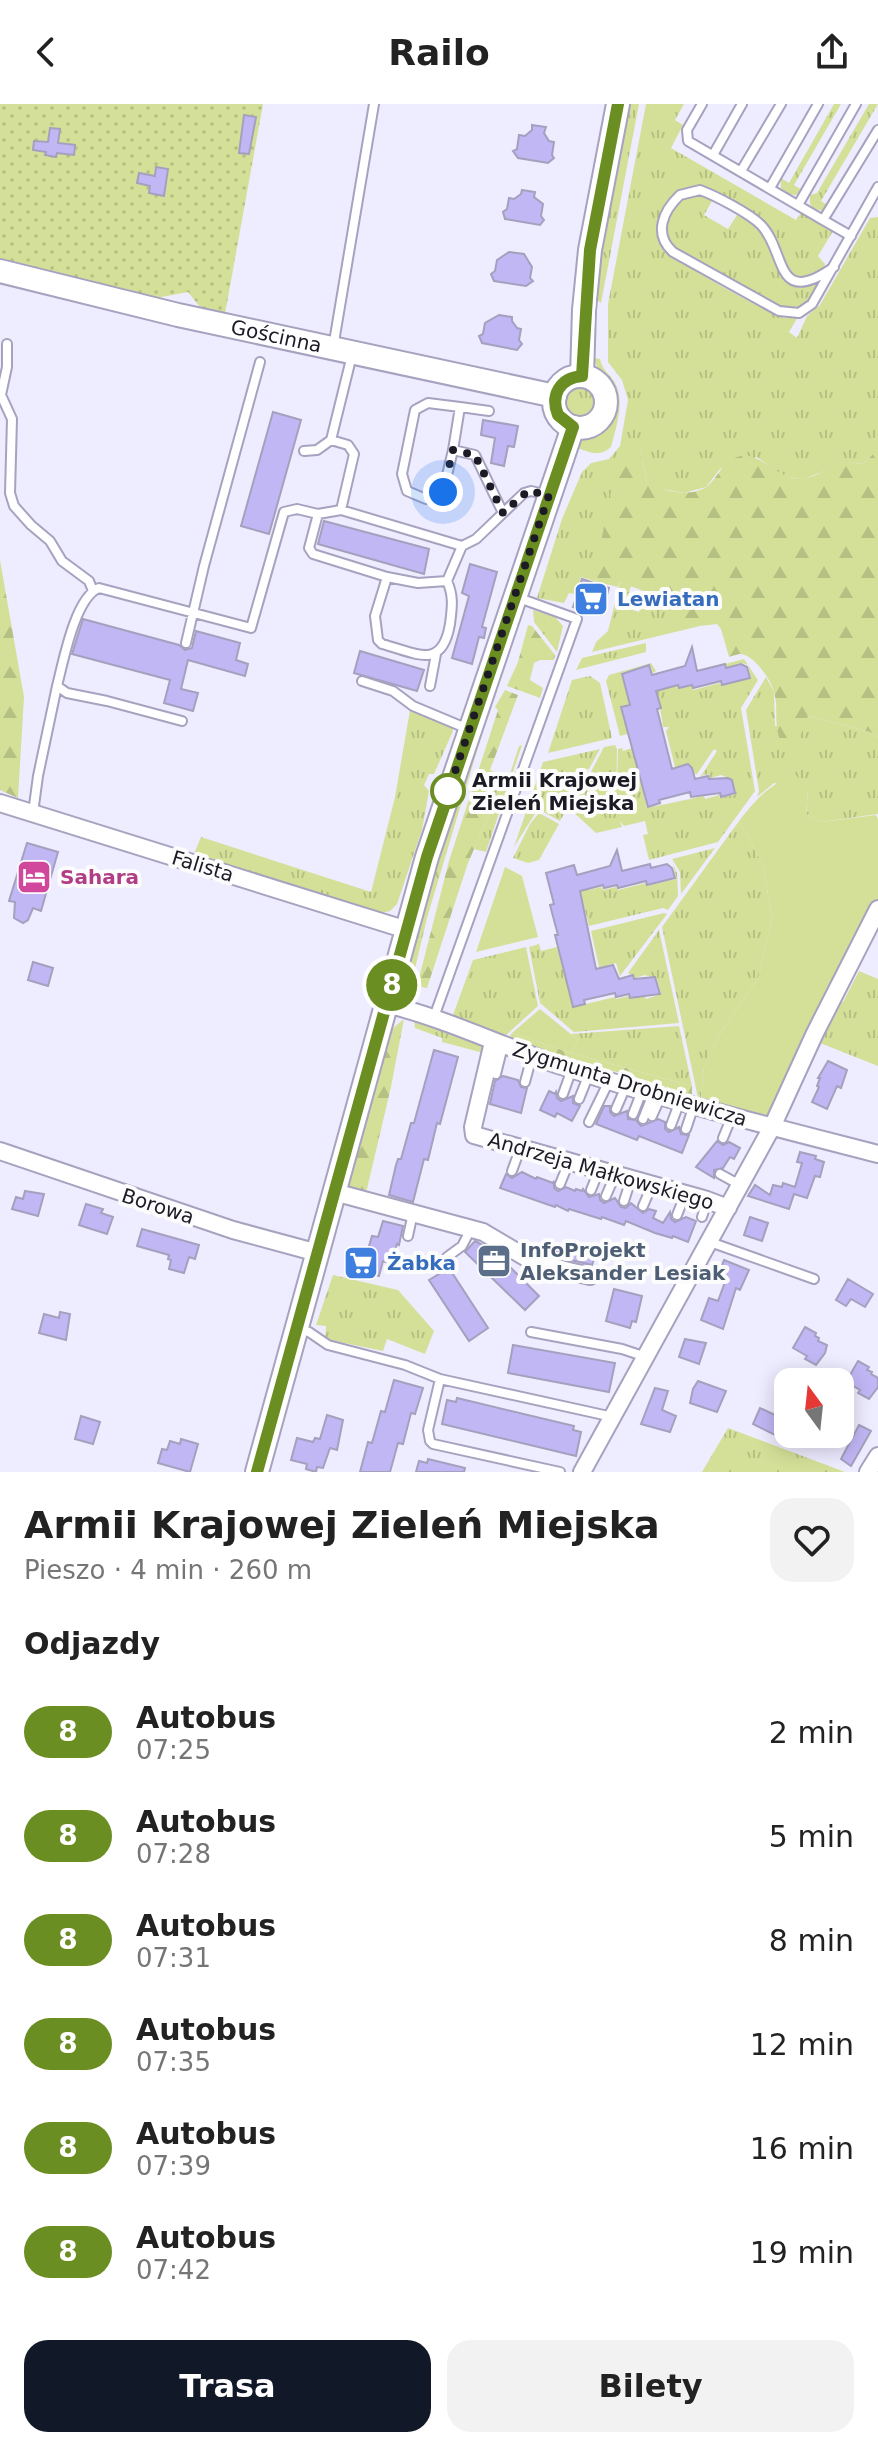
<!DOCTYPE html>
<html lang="pl">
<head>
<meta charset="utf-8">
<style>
	:root { --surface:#fff; --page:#f2f2f2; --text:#222; --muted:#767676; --accent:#111827 }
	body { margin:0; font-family:"DejaVu Sans",sans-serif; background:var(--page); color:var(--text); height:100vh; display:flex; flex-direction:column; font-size:30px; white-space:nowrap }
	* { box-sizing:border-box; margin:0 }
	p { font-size:26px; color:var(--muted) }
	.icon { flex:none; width:44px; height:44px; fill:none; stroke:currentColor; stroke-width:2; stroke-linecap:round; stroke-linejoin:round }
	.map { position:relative; height:1368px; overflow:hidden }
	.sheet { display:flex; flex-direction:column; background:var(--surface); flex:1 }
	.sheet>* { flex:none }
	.badge { padding:0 16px; border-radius:26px; font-size:28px; line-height:52px }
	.needle { width:52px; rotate:345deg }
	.tools { position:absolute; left:774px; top:1264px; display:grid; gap:16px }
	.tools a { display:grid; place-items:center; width:80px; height:80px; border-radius:16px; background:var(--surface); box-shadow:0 4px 20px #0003; font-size:40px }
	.you { position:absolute; width:40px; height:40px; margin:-20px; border:6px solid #fff; border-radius:50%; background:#1a73e8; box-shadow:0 0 0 12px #1a73e833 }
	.map>.badge { position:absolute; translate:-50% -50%; box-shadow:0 0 0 4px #fff }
	h2 { padding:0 24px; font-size:30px; line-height:72px }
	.round { display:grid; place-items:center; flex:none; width:84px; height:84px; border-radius:24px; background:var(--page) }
	.headline { display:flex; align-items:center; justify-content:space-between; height:136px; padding:0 24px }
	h1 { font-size:38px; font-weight:700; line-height:60px }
	.cta { display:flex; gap:16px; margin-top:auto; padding:16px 24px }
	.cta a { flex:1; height:92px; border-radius:24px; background:var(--accent); color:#fff; font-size:32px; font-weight:700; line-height:92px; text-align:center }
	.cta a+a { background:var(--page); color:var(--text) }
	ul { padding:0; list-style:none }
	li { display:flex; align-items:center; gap:24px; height:104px; padding:0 24px }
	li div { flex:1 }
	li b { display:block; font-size:30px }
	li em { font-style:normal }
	li .badge { min-width:88px; font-weight:700; text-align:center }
	header { display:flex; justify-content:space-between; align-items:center; height:104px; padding:0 24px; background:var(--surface); font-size:36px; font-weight:700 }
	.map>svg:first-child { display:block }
</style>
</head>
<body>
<header><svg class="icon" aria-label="back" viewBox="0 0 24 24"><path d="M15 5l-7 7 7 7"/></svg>Railo<svg class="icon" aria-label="share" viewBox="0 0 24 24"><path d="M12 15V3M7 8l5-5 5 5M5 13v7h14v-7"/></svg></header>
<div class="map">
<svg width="878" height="1368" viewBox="0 0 878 1368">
	<defs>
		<pattern id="grass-tufts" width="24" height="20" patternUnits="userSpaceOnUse" patternTransform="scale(2)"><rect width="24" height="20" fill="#d4e098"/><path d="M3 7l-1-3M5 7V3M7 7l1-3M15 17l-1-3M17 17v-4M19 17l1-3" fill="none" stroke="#b5c083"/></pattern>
		<pattern id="forest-firs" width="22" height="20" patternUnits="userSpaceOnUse" patternTransform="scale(2)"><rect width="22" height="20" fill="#d4e098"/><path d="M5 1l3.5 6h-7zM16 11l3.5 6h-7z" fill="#b5c083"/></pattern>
		<pattern id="garden-dots" width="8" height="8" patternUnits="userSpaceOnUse" patternTransform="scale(2)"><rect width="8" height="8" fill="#d4e098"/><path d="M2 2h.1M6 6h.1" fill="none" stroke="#b5c083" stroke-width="1.8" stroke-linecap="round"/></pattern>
	</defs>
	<rect width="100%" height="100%" fill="#eeecff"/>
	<!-- grass -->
	<path fill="url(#grass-tufts)" d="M626,0h13l-38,199 -5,-4 3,-48z
		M646,0h38l-9,16 8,5 -12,23 125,72 5,-7 32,18 -15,25 7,8 -2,5 -20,9 -15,-5 -19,-42 -65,-42c-15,-4 -27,0 -36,14 -6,11 -13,22 -9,35 6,22 93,64 116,77l9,3 14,-1 -9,15 8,6 10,-22 13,-11 50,-87 8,-1v219l-5,5v13l-10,10 -20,-2 -40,18 -22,-5 -24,-18 -37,12 -14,18 -22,6 -28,-5 -9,-5 -7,-35c-11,28 -50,108 -43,134l-16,-5 -5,17 -7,-1 -5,10 -27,-5 25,-79 20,-47 9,-9 18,-4 11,-13 8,-46 -6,-20 -14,-18v-58z
		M834,0h7l-47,81 8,5 -6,5 -8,-1 -7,-6v-10l8,5z
		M869,0h9l-57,97 8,5 -7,5 -9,-3 -3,-4v-9l7,-2z
		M698,89l14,8 -8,14 24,14 9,-14c43,20 24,42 51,65l35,-2c-13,23 -15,32 -44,30l-105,-59c-14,-19 -8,-36 7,-52z
		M594,254l6,1c2,10 8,14 14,22 12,20 2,46 -3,66 -11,10 -21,6 -33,1 9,-22 44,-22 33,-56 -4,-13 -14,-19 -17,-34z
		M565 298a15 15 0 1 1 30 0a15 15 0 1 1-30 0Z
		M620,478l11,4 -7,21 15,5 7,-20 54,34 -108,26 4,-10 12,-11z
		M533,506l22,7 8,9 -6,26 -23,-30z
		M646,539v9l-70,18 6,-12z
		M744,555l14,21 -17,28 14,83 -37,51 -69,18 -6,-25 5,-1 -3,-13 -21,5 -4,-5 2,6 -26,6 -25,-23 33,-63 11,-2 2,4 -1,58 2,-58 4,-1 1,3 9,-3 15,60 57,-12 1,3 14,-4 1,3 16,-4 -3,-14 -12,-5 -11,3 -2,-4 -7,2 16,-25 -3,-2 -17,25h-2l-6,-11 -4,1 -1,6 -8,1 -10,-40 3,-4h-6l-5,-33h-4l-1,-7 11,2 13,-3 2,3 13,-3 1,4 27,-7 2,3 29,-8 -3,-13 -6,-2 -16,4 -1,-3z
		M651,559l5,8 -3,2 -4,-9 -28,9 8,31 -8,3 3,15 4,-1 3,12 -11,3 -14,-55 3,-6z
		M590,572l10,7 12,55 -64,15 24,-73z
		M766,573l8,15 1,34h28l5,-10 62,16 8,5v77l-57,8 -15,-8 2,-25 -34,-6 -17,14 2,-6 -13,-81z
		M410,606l42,18 1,3 -19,43h-5l-5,11 5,6 -7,39 -25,74 -7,7 -9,2 -188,-57 8,-19 170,55 24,-95z
		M483,609l5,1 -61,204 -19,80 -5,-10 5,-22 29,-108z
		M522,641l-36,107 -12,-3 21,-48 5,-26 9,2 10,-31z
		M600,645l-11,20 -21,5 1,3 19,-5 -28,49 -22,-12 -24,38 29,-85z
		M539,709l20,11 -20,36 -11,3 -15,-5 17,-34z
		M739,717l24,44 9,54 -14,60 -37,53 -17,35 -3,31h-3l-36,-171z
		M715,744l-34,46 -1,-22 -8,-13z
		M673,760l4,9 1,23 -10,14 -5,-2 -74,18 -8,-32h-3l-2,-6 11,-3 2,5 13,-3 1,3 13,-3 2,3 28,-7 1,3 29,-7z
		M664,809l3,1 -47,62 -4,-13 -9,2 3,11 -10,-5 -9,-40z
		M659,826l20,93 -105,9 -34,-29 -11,-56 10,-3 2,7 16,-4 16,60 42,-10 1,2 13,-3 1,3 14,-4 2,4 15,-5 -4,-15 -12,-4 -10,3 -7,-5z
		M526,843l12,59 -34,31 -51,-22 20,-55z
		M859,867l19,8v87l-63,-25 21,-41 7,2z
		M418,914l70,29 -1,7 -45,-12v-4l-27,-10 -1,-9z
		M679,922l13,60 -121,-33 7,-13 -7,-6z
		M333,1171l65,15 36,41 -9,23 -38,-15 -4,12 -58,-12 1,-13 -10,-1z
		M728,1324l117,44h-143z"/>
	<!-- forest -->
	<path fill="url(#forest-firs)" d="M878,332v301l-8,-5 -62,-16 -9,24 -18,3c-8,-22 -2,-33 -7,-51 -3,-12 -19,-36 -33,-38 -3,0 -9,2 -12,3l-8,-28 -4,-5 -17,2 -9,-4 -45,-30 -26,-10 -2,5 -21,-5 -2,-10 25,-126 20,2 7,35c16,8 43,15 59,4 12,-8 16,-26 31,-30 22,-7 37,19 61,22 16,2 31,-15 46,-17 6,0 13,2 19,2l10,-10v-13z
		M0,456l24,137 -6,101 -18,-8z
		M528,521l4,1 23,29 -1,5h-14l-6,3 -4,17 13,8 -3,10 -33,-12 11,-24z
		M505,586l13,5 -28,75 10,5 -5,26 -27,62 -41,125 -10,-2 32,-125 49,-151 -3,-3z
		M404,915l-13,68 -24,102 -4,4 -17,-1 46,-163z
		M512,929l59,20 121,33v9l-184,-56z"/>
	<!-- park -->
	<path fill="#d4e098" d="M795,670l13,15 -2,25 15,8 55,-7 2,4v80l-110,218 -67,-19 3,-31 17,-35 37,-53 14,-60 -9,-54 -24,-44c17,-22 30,-36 56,-47z
		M505,763l17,9 16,61 -62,15z
		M540,905l38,31 -7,13 -59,-20z"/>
	<!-- garden -->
	<path fill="url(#garden-dots)" d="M0,0h263l-38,210 -25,-7 -12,-15 -32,6 -156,-40z"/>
	<!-- building -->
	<path fill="#c2b7f5" stroke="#a4a0bd" stroke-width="2" d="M244,11l12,2 -7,37 -10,-1z
		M532,21l14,2 -2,6 5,8 5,1 -2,13 2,3 -6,5 -30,-5 -5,-7 4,-2 2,-14 6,1 7,-6z
		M50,24l10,1 -2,14 17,2 -1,10 -17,-2 -1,4 -11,-2 1,-3 -13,-2 1,-9 14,1z
		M156,63l12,2 -4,27 -15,-3 1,-7 -13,-3 2,-10 16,3z
		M522,86l13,2 -1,5 9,7 -2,12 3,4 -4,5 -35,-6 -2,-7 4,-3 2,-11 5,1 7,-5z
		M509,148l15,2 8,13 -2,11 3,3 -7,5 -32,-5 -3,-7 4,-3 2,-11z
		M499,211l13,2v4l5,7 4,1 -2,11 3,4 -5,6 -35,-7 -3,-7 4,-2 2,-11z
		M273,308l28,8 -32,114 -28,-8z
		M483,316l35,6 -4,21 -6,-1 -4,20 -13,-3 4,-25 -14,-3z
		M324,417l105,28 -5,25 -106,-30z
		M470,460l27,8 -15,55 4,1 -2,10 -5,-1 -7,27 -20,-6 17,-62 -7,-3z
		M582,475l27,9 -8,27 -28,-8z
		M83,515l96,26 6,5 7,-2 4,-17 44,12 -4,17 12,4 -3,12 -57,-16 -7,29 17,4 -5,18 -29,-8 6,-23 -98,-26z
		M692,543l5,24 28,-7 1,4 15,-4 6,3 3,11 -28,7 -1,-4 -28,7 -1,-3 -13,3 -1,-3 -22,6 5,17 -4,1 15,60 16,-5 4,4 3,11 13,-3 1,3 19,-1 4,2 3,13 -14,4 -1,-4 -29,4 -1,-5 -31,8 1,3 -12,4 -27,-100 9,-2 -8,-31 27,-9 3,10 33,-9z
		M360,547l64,19 -7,21 -63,-18z
		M27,739l31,9 -17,59 -8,-3 -5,12 -5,3 -9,-5 1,-16 -6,-1z
		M617,746l5,21 28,-7 1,4 16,-4 5,4 3,10 -28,7 -1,-4 -28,7 -1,-3 -13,3 -1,-3 -23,6 16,78 17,-4 6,14 14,-4 1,4 21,-2 5,17 -30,4 -1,-4 -13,3 -1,-4 -31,7 1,4 -12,3 -18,-72h3l-8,-30 4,-1 -8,-31 28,-8 3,10 33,-9z
		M33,858l20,6 -5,18 -20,-6z
		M434,946l24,7 -18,67 -3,-1 -9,37 -4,-1 -11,43 -24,-7 7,-30 2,-6h3l10,-36h3z
		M828,957l19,9 -6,18 -4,-2 -10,23 -15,-7 7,-15 -2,-1 3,-8h-2z
		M503,972l15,4 3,7 6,1 -6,25 -31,-9 5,-23z
		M549,987l6,3 1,-2 1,6 4,3 12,-5v7l7,3 -8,15 -15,-8 -2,4 -15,-7z
		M604,1002h6v6l4,4 13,-5 1,8 8,1 5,6 17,-7 7,3v7l4,3 10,-5 2,7 8,1 -7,18 -43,-17 -2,4 -41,-16z
		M717,1037l6,4 6,-3 11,6 -6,11 -4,-2 -7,11 -9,2v8l-18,-11z
		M800,1048l16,4 -1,3 9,3 -4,15 -5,-1 -8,22 -13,-4 -5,15 -41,-13 7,-11 15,10 3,-10 9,2 1,-4 12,4 7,-24 -5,-1z
		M522,1068l14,7 1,-2 16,6 1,-2v7l4,3 8,-4 9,4 1,-2 6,2 1,-2 6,8 10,-3 1,6 4,3 11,-5 6,9 5,1 5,-5 12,10 6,-4 7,2 -3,7 10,5 7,-11 1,7 4,3 11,-5 10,4 -8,21 -15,-6 -1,2 -17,-5 -29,-12 -2,4 -22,-8 -1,2 -32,-10 -1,2 -12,-6 -1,2 -55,-19 6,-14 6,4z
		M25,1087l19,3 -6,22 -26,-7 4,-12 7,2z
		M86,1100l17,5 -2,4 12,4 -6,17 -28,-9z
		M750,1113l18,6 -6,18 -18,-6z
		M383,1117l20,5 -4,19 -2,-1 -6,20 -8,-3 -4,15 -22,-6 4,-18 6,1 5,-17 6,1z
		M142,1125l57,16 -4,14 -6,-2 -5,16 -15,-4 2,-9 -3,-1 1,-4 -32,-9z
		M475,1137l19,10 45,45 -14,14 -60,-58z
		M541,1141l53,14 -2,6 -52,-12z
		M724,1156l25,10 -9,20 -4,-2 -13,41 -22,-9 8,-22 9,3 7,-19 -8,-3z
		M449,1164l39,60 -19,13 -40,-61z
		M848,1175l25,15 -8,13 -14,-8 -5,7 -10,-6z
		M614,1185l28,7 -6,26 -4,-1 -2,7 -24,-7z
		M60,1208l10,2 -4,26 -27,-7 5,-19 15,4z
		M805,1223l11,6 -1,3 4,2 -1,3 9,4 -2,8 -9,12 -11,-6 2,-3 -14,-8z
		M685,1235l21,4 -7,21 -20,-7z
		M513,1241l102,18 -6,29 -101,-19z
		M858,1257l11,6 -2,3 5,2 -1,2 7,4v9l-9,12 -11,-6 2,-3 -14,-8z
		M394,1276l29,8 -8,26 -4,-1 -8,31 -5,-1 -8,29h-30l8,-30 4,1 9,-32 4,1z
		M698,1277l28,10 -9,21 -27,-9 3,-14z
		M655,1284l13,3 -6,19 14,6 -6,16 -29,-8z
		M457,1294l117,28 -1,4 8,2 -5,24 -134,-32 5,-24 9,2z
		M788,1294v20l-9,19 -26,-13 7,-16 17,8z
		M327,1311l16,5 -6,30 -7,-2 -7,20 -6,-1 -1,5 -10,-3 1,-5 -16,-4 6,-22 16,4 2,-4 5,1z
		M81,1312l19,6 -7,22 -18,-5z
		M859,1321l12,6 -20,35 -10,-7z
		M181,1335l17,5 -8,28 -32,-9 4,-14 5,1 3,-9 10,3z
		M428,1355l37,9 -1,4h-48l3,-11 8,2z"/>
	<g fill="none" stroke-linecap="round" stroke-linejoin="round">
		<!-- lane casing -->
		<g stroke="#a6a2bf" stroke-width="12">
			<path id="lane" d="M702,0l-15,26 1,11 135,79 55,-90
				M713,51l29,-51
				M741,67l40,-67
				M770,84l48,-84
				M798,101l58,-101
				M823,116l28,16
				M834,163c-60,42 -47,-15 -73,-42 -12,-12 -45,-29 -61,-35l-20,5c-17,16 -27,39 -7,57l106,59 20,2 13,-9 66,-117
				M7,240v23l-6,28 11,24 -2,74 4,13 17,19 19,16 12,20 27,20 4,10
				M333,244l41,-244
				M460,303l29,4
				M453,346l-10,42 -17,7 -19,-8 -5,-17 13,-64 13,-7 32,4 -7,43 22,5 28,58
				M304,347l13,-1 14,-10
				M341,406l13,-56 -6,-9 -17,-5 21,-85
				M387,473l-74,-23 -4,-6 9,-34 23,-4 121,36
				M447,477l-29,2 -31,-6 -12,39 3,24 4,4c34,9 60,27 68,-20 2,-16 4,-28 -3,-43l15,-35 14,-7 48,-46 7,-2 18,4
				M186,539l18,-77 56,-204
				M362,577l31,10 20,15 55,23
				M430,582l6,-32
				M182,617l-75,-20 -40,-8 -10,-7c6,-23 18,-89 42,-98l152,40 33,-116 13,-3 21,5
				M33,709l5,-37 19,-90
				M434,913l143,-398 -58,-21
				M496,970l7,-28
				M525,978l7,-26
				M563,990l9,-25
				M579,995l10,-25
				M616,1005l10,-23
				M633,1010l9,-23
				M652,1012l9,-20
				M643,1015l10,-25
				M589,1018l20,-41
				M671,1021l9,-24
				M686,1025l8,-24
				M723,1034l9,-22
				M512,1067l8,-22
				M720,1070l20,11
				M560,1080l9,-22
				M591,1086l8,-20
				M606,1092l9,-21
				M624,1097l7,-22
				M643,1102l9,-21
				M677,1111l8,-20
				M702,1113l5,-16
				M408,1132l5,-23
				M710,1138l104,37
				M447,1153l15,-11 9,-17
				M297,1225l12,3 19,13 77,20 35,14 173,38
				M531,1228l91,17 24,8
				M440,1275l-12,51 2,11 3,3 127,28"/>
		</g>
		<!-- street casing -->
		<g stroke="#a6a2bf" stroke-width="20">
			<path id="street" d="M0,699l407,127
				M386,900c62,15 119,44 179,63 103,34 208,60 313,87
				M493,938l-20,85 1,8 233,65 21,8
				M0,1047l233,79 85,23
				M334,1088l149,40 52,31 55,13
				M582,1368l190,-345 43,-94 63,-124
				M868,1368l10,-16"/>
		</g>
		<!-- secondary casing -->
		<g stroke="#a6a2bf" stroke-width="26">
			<g id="secondary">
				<path id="s1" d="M0,167l178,44 377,81"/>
				<path d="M582,272l2,-66 6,-60 28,-146"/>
				<circle cx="580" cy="298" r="26"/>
				<path d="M257,1368l170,-615 146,-430"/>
			</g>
		</g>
		<!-- lane -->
		<use href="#lane" stroke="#fff" stroke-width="8"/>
		<!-- street -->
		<use href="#street" stroke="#fff" stroke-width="16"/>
		<!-- secondary -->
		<use href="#secondary" stroke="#fff" stroke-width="22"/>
	</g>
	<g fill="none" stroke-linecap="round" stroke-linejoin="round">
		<!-- line casing -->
		<g stroke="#fff" stroke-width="18">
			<path id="line" d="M257,1368l170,-615 146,-430 -15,-12c-8,-20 2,-37 24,-39l8,-126 28,-146"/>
		</g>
		<!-- line -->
		<use href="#line" stroke="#6b8e23" stroke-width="12"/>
		<!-- walk -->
		<path stroke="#1c1a25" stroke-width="8" stroke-dasharray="0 14.4" d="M443,388l10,-42 22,5 28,58 25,-22 21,4 -103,303 2,-7"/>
	</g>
	<!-- icons -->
	<defs>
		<g id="supermarket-square" transform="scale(1.8)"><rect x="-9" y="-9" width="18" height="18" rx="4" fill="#3f7fe0" stroke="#fcfcfc"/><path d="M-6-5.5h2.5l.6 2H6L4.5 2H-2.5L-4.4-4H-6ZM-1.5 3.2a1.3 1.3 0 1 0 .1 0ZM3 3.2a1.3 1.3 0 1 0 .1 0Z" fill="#fff"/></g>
		<g id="hotel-square" transform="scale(1.8)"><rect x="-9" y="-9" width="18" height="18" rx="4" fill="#d1479c" stroke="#fcfcfc"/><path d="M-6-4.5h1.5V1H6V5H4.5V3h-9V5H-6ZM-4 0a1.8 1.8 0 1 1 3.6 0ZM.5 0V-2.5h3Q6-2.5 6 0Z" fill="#fff"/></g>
		<g id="office-square" transform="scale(1.8)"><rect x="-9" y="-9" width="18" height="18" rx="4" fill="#5c6f8a" stroke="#fcfcfc"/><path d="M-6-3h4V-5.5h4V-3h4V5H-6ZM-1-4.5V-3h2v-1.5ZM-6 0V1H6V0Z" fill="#fff"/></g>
	</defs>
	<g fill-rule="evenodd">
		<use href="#supermarket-square" x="591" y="495"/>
		<use href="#hotel-square" x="34" y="773"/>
		<use href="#office-square" x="494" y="1157"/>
		<use href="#supermarket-square" x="361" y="1159"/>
	</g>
	<!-- markers -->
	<circle fill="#fff" stroke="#6b8e23" stroke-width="4" cx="448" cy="687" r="16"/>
	<g text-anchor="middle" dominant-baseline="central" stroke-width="8" stroke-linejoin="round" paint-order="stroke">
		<!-- street labels -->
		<g font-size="20" fill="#1c1a25" stroke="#fcfcfc">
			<text stroke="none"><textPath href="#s1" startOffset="284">Gościnna</textPath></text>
			<text transform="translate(203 762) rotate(17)">Falista</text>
			<text transform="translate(630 980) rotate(17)">Zygmunta Drobniewicza</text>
			<text transform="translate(601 1067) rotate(16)">Andrzeja Małkowskiego</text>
			<text transform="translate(158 1102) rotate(18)">Borowa</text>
		</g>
		<!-- shop labels -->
		<g font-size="20" font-weight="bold" fill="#366cbe" stroke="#fcfcfc" text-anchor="start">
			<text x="617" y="495">Lewiatan</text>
			<text x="387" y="1159">Żabka</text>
		</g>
		<!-- stop labels -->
		<g font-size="20" font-weight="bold" fill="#1c1a25" stroke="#fcfcfc" text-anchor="start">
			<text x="472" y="676">Armii Krajowej<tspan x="472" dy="23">Zieleń Miejska</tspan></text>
		</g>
		<!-- hotel labels -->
		<g font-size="20" font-weight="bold" fill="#b23c85" stroke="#fcfcfc" text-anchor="start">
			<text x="60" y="773">Sahara</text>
		</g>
		<!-- service labels -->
		<g font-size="20" font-weight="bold" fill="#4e5e75" stroke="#fcfcfc" text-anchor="start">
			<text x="520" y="1146">InfoProjekt<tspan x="520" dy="23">Aleksander Lesiak</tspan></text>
		</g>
	</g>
</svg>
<div class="tools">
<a><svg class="needle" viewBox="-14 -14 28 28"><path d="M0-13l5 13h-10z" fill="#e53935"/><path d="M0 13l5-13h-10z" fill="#767676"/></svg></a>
</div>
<div class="you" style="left:443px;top:388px"></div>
<b class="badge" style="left:392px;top:881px;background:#6b8e23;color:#fff">8</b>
</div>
<section class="sheet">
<div class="headline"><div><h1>Armii Krajowej Zieleń Miejska</h1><p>Pieszo · 4 min · 260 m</p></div><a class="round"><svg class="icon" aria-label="heart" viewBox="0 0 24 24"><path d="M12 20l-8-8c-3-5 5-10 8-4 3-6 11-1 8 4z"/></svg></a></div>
<h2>Odjazdy</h2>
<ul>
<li><span class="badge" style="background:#6b8e23;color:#fff">8</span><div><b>Autobus</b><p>07:25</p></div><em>2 min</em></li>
<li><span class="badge" style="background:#6b8e23;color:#fff">8</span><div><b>Autobus</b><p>07:28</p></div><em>5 min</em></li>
<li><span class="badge" style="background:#6b8e23;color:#fff">8</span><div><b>Autobus</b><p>07:31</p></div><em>8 min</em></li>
<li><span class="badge" style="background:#6b8e23;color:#fff">8</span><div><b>Autobus</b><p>07:35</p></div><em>12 min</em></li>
<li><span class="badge" style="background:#6b8e23;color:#fff">8</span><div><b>Autobus</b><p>07:39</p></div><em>16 min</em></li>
<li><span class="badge" style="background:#6b8e23;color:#fff">8</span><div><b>Autobus</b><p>07:42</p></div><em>19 min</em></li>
</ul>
<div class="cta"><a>Trasa</a><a>Bilety</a></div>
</section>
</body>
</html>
